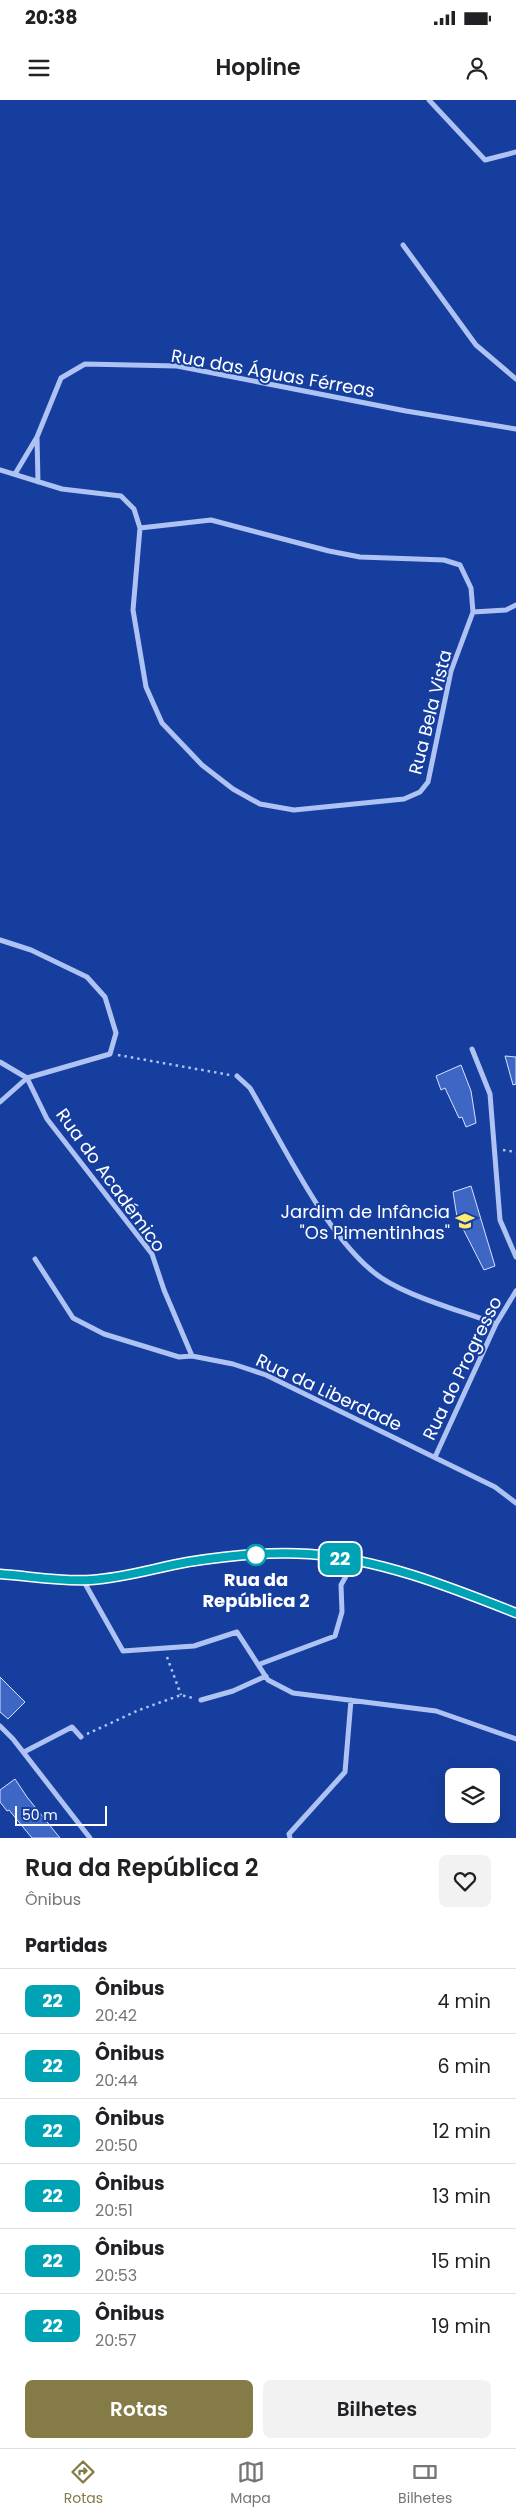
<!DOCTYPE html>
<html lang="pt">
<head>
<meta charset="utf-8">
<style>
	:root { --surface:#fff; --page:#f2f2f2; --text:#202124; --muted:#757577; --line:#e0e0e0; --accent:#847b46 }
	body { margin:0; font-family:Poppins,sans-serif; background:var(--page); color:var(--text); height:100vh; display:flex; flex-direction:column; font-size:19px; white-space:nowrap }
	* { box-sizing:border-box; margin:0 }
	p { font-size:16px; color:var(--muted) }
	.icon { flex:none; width:28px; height:28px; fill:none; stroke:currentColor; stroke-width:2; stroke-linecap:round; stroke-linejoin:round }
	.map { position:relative; height:1738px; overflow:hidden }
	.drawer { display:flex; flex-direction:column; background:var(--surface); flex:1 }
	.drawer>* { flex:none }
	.badge { padding:0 10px; border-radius:8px; font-size:18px; line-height:32px }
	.fabs { position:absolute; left:445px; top:1668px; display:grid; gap:10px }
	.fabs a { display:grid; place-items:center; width:55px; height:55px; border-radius:8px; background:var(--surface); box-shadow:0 5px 20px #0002; font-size:25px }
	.scale { position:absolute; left:15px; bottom:12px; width:92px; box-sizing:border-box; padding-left:5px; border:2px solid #fff; border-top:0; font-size:14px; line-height:18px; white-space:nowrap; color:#fff; -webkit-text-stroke:4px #163e9e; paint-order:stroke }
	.map>.badge { position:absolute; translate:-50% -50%; box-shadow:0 0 0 2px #fff }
	h2 { padding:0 25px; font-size:19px; line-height:45px }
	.round { display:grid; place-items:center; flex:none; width:52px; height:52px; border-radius:8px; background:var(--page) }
	.overview { display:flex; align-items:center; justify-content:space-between; height:85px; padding:0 25px }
	h1 { font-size:24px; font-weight:600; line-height:38px }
	.action { display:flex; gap:10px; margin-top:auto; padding:10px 25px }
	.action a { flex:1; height:58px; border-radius:8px; background:var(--accent); color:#fff; font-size:20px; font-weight:600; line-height:58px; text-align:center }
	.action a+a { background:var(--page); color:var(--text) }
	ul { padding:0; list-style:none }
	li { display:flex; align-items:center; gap:15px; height:65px; padding:0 25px; border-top:1px solid var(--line) }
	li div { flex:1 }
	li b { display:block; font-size:19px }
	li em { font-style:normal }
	li .badge { min-width:55px; font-weight:700; text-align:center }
	.status { display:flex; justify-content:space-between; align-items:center; height:35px; padding:0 25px; background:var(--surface); direction:ltr }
	.status svg { height:14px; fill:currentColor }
	header { display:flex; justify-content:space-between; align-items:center; height:65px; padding:0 25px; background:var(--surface); font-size:22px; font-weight:600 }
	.tab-bar { display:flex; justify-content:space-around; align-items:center; height:70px; border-top:1px solid var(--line); background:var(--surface); font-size:14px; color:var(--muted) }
	.tab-bar a { display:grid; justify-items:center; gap:2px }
	.tab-bar .active { color:var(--accent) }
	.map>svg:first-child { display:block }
</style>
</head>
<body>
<div class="status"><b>20:38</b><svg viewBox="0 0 49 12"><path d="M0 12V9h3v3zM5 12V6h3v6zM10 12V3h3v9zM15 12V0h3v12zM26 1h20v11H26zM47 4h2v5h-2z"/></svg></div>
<header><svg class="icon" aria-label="menu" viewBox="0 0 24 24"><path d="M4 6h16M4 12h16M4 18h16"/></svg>Hopline<svg class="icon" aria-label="person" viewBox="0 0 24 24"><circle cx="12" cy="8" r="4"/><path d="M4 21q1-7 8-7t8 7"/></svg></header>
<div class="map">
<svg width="516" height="1738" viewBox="0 0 516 1738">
	<rect width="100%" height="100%" fill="#163e9e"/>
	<!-- building -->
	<path fill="#3e67c5" stroke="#d6e2fd" d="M505,956l11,1v27l-3,1z
		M461,965l10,26 5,32 -10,4 -4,-10 -3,1 -14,-30 -4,2 -5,-14z
		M471,1086l24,80 -11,4 -27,-53 -4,-25z
		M0,1577l25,25 -17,17 -8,-7z
		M15,1679l12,18 33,41h-28l-23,-28 -2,1 -7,-9v-12z"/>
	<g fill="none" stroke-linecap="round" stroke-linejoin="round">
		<!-- path -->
		<path stroke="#aec3f3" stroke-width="2.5" stroke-dasharray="2.5 4" stroke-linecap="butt" d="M118,955l112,20
			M503,1050l13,2
			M167,1557l14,38
			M87,1634l52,-24 42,-15 12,3"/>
		<!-- minor -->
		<path stroke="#aec3f3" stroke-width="5" d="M429,0l56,60 31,-8
			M403,145l73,100 40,34
			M37,337l1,45
			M0,370l62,19 59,7 13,13 6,19 -7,82 13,77 16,36 40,42 31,24 27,15 34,6 110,-11 16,-7 8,-10 23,-111 22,-59 33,-2 10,-5
			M15,374l22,-37 24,-59 24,-14 92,2 229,45 110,18
			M140,428l71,-8 118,31 31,6 84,3 16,5 11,23 2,24
			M0,840l31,10 56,27 18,20 11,36 -6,21 -83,24 -27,24
			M472,949l18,45 10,126 16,37
			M0,962l27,16
			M237,976l13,12c33,56 72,140 121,182 28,25 89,40 125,54
			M27,978l20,41 105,135 12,36 28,66
			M35,1159l38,59 31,16 75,23 13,-1 41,8 33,11 229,112 21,16
			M435,1357l61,-133 20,-33
			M0,1473c30,3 60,9 91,7 33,-2 64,-12 97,-18 38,-6 82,-11 121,-8 71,5 141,33 207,59
			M83,1480l40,71 71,-5 43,-14 31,48 25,13 143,18 80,28
			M260,1564l75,-28 7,-24 -1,-27 13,-23
			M201,1600l32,-9 33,-15
			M0,1626l13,13 77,99
			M24,1652l48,-25 9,10
			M290,1738l-1,-4 56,-62 6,-72"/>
	</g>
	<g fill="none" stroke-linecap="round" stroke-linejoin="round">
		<!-- line casing -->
		<g stroke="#fff" stroke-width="11">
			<path id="line" d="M0,1474c30,2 60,8 91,6 33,-2 64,-12 97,-18 38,-6 82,-11 121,-8 71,5 141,33 207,59"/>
		</g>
		<!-- line -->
		<use href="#line" stroke="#00a3b4" stroke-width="8"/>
	</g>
	<!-- icons -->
	<defs>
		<g id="school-bare" transform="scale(1.5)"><path d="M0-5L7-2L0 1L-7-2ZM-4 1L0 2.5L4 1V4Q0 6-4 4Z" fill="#ffea70" stroke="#163e9e" stroke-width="2.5" paint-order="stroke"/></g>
	</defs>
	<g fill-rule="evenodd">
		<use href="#school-bare" x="465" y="1121"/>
	</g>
	<!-- markers -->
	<circle fill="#fff" stroke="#00a3b4" stroke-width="2.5" cx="256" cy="1455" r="10"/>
	<g text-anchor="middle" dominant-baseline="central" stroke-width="4" stroke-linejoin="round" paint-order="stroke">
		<!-- street labels -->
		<g font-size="18" fill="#fff" stroke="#163e9e">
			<text transform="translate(273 273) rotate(10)">Rua das Águas Férreas</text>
			<text transform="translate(430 612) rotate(-76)">Rua Bela Vista</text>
			<text transform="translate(111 1080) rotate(54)">Rua do Académico</text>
			<text transform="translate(462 1268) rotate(-64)">Rua do Progresso</text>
			<text transform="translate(329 1292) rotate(25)">Rua da Liberdade</text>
		</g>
		<!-- poi labels -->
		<g font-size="18" fill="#fff" stroke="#163e9e" text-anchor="end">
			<text x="450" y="1111">Jardim de Infância<tspan x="450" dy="21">"Os Pimentinhas"</tspan></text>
		</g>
		<!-- stop labels -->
		<g font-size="18" font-weight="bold" fill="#fff" stroke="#163e9e">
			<text x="256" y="1479">Rua da<tspan x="256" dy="21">República 2</tspan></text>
		</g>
	</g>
</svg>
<div class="fabs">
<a><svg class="icon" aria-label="layers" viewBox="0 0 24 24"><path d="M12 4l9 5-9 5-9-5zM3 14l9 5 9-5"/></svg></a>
</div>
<div class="scale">50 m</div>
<b class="badge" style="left:340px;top:1459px;background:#00a3b4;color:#fff">22</b>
</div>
<section class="drawer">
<div class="overview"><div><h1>Rua da República 2</h1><p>Ônibus</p></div><a class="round"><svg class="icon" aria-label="heart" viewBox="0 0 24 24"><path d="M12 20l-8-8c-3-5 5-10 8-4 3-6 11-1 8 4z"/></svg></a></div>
<h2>Partidas</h2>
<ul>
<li><span class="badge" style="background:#00a3b4;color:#fff">22</span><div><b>Ônibus</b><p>20:42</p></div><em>4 min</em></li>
<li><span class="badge" style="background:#00a3b4;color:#fff">22</span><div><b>Ônibus</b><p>20:44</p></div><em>6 min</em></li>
<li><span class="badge" style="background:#00a3b4;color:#fff">22</span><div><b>Ônibus</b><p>20:50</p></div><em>12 min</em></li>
<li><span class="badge" style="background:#00a3b4;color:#fff">22</span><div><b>Ônibus</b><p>20:51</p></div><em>13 min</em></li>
<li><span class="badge" style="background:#00a3b4;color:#fff">22</span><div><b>Ônibus</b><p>20:53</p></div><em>15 min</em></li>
<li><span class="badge" style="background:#00a3b4;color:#fff">22</span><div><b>Ônibus</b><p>20:57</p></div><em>19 min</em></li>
</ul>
<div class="action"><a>Rotas</a><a>Bilhetes</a></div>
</section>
<nav class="tab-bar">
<a class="active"><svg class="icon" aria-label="directions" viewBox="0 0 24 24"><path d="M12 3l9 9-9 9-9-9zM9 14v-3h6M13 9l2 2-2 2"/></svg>Rotas</a>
<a><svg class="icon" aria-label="map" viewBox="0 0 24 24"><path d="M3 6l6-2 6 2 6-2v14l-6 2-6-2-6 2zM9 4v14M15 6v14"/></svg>Mapa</a>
<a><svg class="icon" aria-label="tickets" viewBox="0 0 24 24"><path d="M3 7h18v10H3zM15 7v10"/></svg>Bilhetes</a>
</nav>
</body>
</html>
